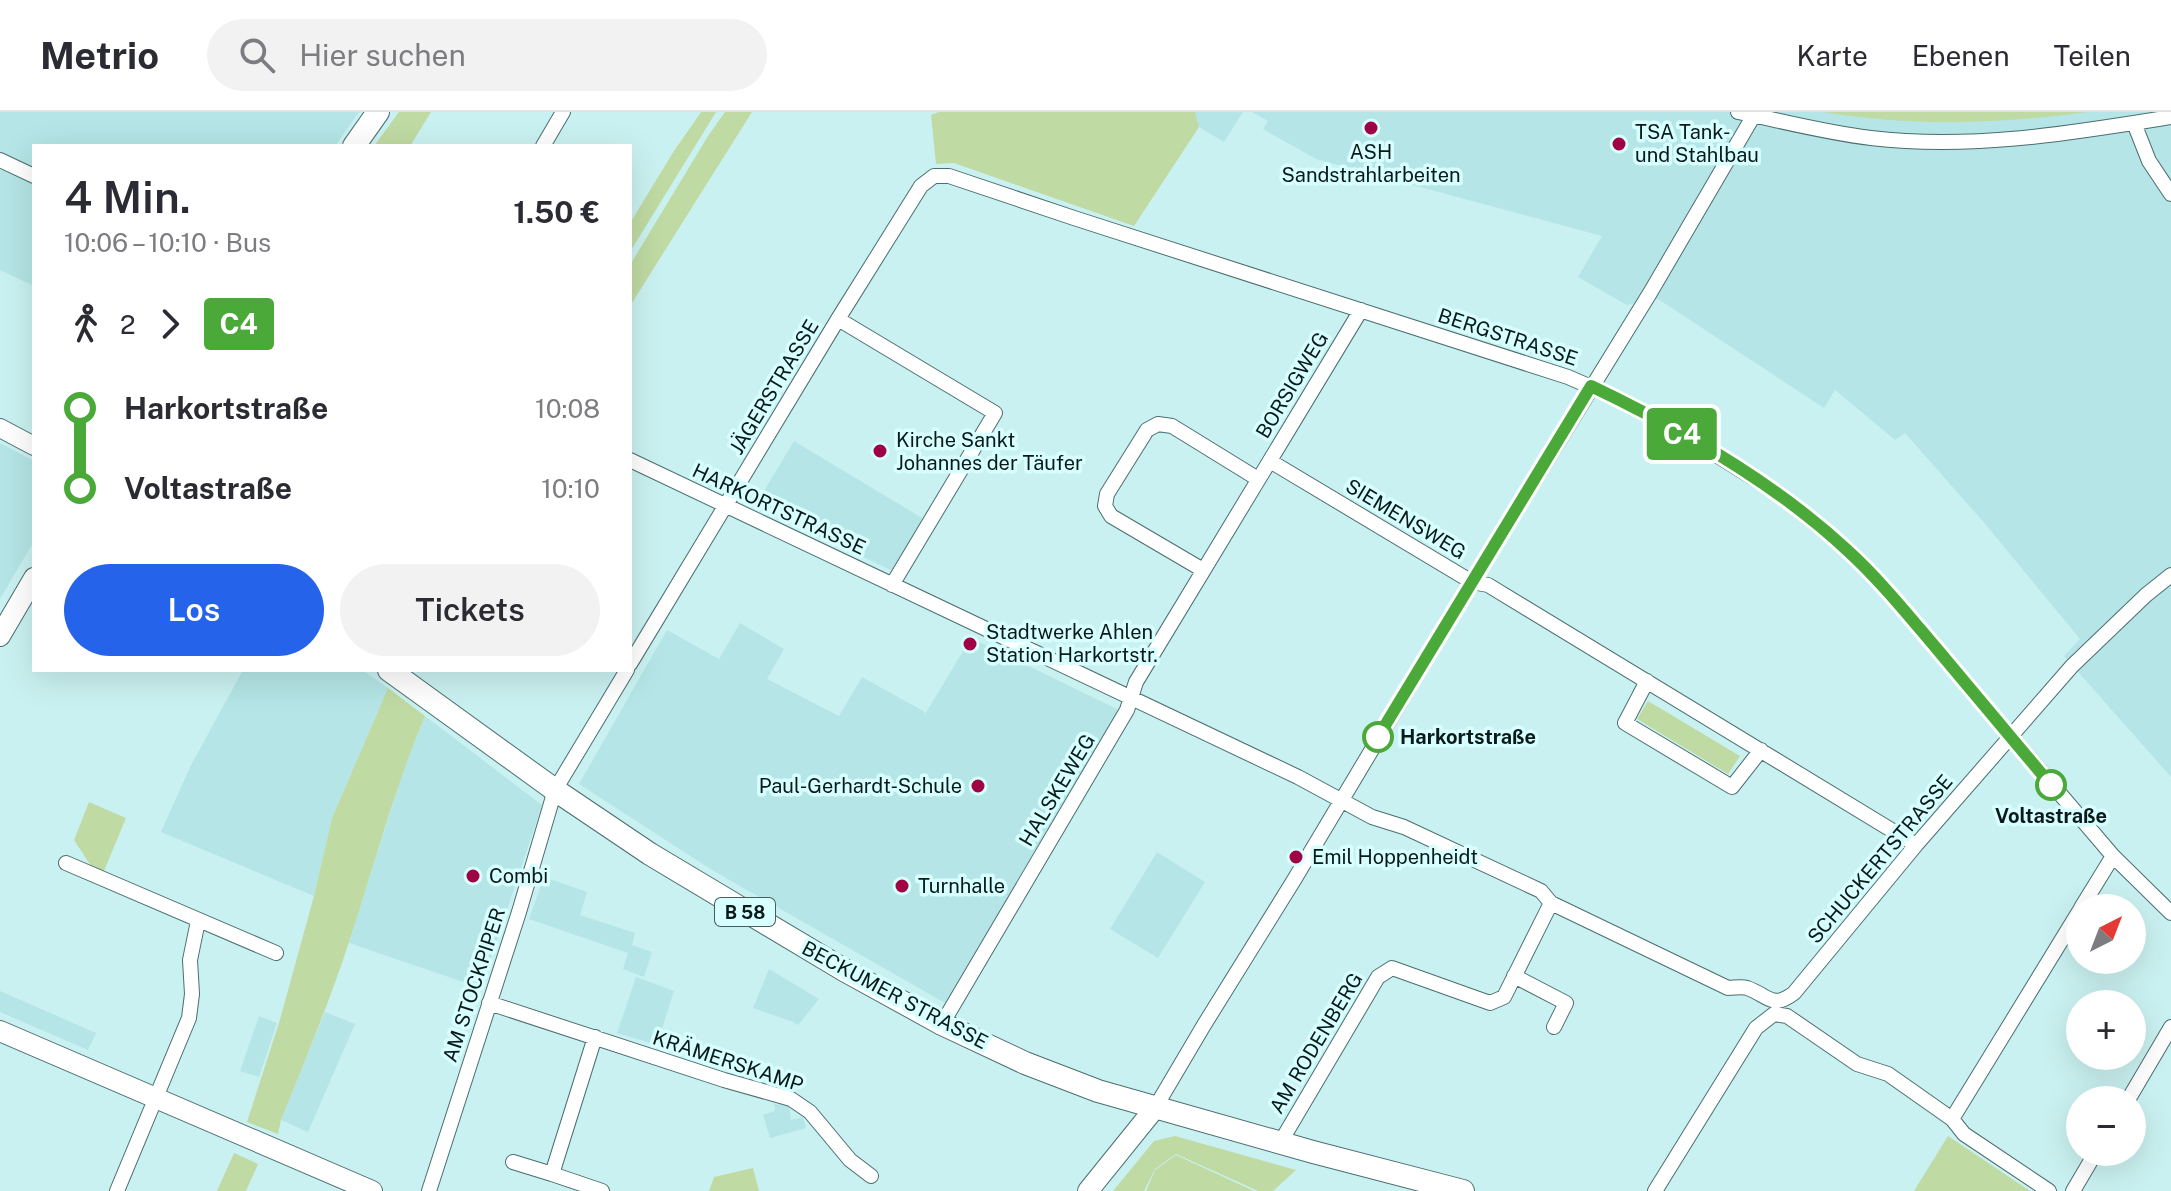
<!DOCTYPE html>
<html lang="de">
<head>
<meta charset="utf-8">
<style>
	:root { --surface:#fff; --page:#f2f2f3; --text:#2b2b33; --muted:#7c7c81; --line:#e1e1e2; --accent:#2563eb }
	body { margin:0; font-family:"Public Sans",sans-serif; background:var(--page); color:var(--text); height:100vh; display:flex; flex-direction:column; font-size:30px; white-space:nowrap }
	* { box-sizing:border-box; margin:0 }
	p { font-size:26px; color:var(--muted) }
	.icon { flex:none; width:44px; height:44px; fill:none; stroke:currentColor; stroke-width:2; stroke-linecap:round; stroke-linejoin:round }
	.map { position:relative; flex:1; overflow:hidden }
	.panel { position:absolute; left:32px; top:32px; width:600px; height:528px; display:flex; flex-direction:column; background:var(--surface); border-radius:0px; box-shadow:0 8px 32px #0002 }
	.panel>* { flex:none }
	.badge { padding:0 16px; border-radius:6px; font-size:28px; line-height:52px }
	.needle { width:52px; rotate:42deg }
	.fabs { position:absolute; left:2066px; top:782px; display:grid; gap:16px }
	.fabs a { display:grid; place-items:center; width:80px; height:80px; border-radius:50%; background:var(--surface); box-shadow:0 8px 32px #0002; font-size:40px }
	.map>.badge { position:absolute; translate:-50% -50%; box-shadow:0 0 0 4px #fff }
	.legs { display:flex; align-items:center; gap:12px; height:88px; padding:0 32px; font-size:26px }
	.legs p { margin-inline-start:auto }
	.headline { display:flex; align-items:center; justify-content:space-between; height:136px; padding:0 32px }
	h1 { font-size:44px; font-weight:600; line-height:60px }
	.primary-button { display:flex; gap:16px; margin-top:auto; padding:16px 32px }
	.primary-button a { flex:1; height:92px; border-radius:48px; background:var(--accent); color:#fff; font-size:32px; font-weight:600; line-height:92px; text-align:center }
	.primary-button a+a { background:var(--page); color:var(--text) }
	ul { padding:0 32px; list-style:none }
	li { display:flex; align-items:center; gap:28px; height:80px; font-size:30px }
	li i { display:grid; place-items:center; width:12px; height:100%; margin:0 10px; background:currentColor }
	li i::after { content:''; width:20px; height:20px; margin:-10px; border:6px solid; border-radius:50%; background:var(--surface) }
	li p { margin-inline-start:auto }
	li:first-child i { background:linear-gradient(#0000 50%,currentColor 0) }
	li:last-child i { background:linear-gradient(currentColor 50%,#0000 0) }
	header { display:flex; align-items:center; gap:48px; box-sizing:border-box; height:112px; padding:0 40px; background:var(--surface); border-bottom:2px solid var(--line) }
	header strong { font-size:38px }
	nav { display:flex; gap:44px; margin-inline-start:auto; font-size:28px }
	.search { width:560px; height:72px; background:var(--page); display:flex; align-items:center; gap:20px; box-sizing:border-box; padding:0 28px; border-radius:44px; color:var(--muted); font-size:30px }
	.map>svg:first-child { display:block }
</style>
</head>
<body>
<header>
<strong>Metrio</strong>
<div class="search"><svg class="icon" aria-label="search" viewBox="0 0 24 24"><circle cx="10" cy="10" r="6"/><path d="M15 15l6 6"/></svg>Hier suchen</div>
<nav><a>Karte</a><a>Ebenen</a><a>Teilen</a></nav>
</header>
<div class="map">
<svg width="2171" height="1079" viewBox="0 0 2171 1079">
	<rect width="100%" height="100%" fill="#caf1f1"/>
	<!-- built -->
	<path fill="#b5e5e6" d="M0,0h359l-24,34h-301v140l-34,-16z
		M1195,0h48l-19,30 -25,-15z
		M1252,0h919v665l-107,-121 16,-17 -94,-114 -81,-92 -10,7 -60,-50 -11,18 -166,-109 -31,6 -49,-28 24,-41 -286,-77 -53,-30 5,-8z
		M794,329l130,78 -31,52 -138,-65z
		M0,331l34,18v80l-34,58z
		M740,511l44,26 -17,30 72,37 23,-39 63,35 -1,4 47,-78 148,72 -174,293 -233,-133 -133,-86 88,-154 52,29z
		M243,558h119l26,18 -56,130 -18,78 -153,-64 29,-65z
		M425,604l117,89 -61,183 -132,-45 58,-184z
		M1157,740l48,30 -47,76 -48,-29z
		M544,765l43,15 -7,23 55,18 -3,12 20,7 -8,25 -21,-8 5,-16 -99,-34z
		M769,857l50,30 -21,26 -5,-3 -40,-14z
		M636,865l38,14 -17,54 -40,-12z
		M0,879l96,42 -8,17 -88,-38z
		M325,900l30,12 -47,108 -27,-12z
		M259,904l18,7 -18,54 -19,-6z
		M774,992l15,1 2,15 12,-3 3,11 -36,10 -7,-23 12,-4z"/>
	<!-- green -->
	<path fill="#c0daa3" d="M399,0h32l-21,34h-36z
		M701,0h15l-86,140v-29l44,-72z
		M725,0h27l-122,194v-41l78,-129z
		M939,0h256l4,15 -65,99 -180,-63 -18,1 -5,-49z
		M1823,0h265c-91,12 -174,15 -265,0z
		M388,576l37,28c-31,73 -51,151 -76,226 -20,61 -44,119 -68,178l-3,14 -31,-12 32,-99 35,-127 18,-78z
		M1648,589l92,55 -12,18 -91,-55z
		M89,690l37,16 -22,53 -13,-5 -17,-26z
		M1175,1024l121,34 -23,21h-15l-82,-37 -21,15 -11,22h-31l41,-50z
		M1948,1024l82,55h-116z
		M234,1041l24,11 -12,27h-29z
		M1176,1043l78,36h-108l9,-21z
		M753,1056l6,23h-50l5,-14z"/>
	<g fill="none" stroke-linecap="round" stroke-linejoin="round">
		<!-- minor casing -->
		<g stroke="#4b6e6f" stroke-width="16">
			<path id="minor" d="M1738,0c44,9 89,21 133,26 101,12 201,-5 300,-21
				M2134,11l15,38 22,33
				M543,34l20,-34
				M0,48l34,16
				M838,207l157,94 -103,172
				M630,348l668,317 74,40 32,10 137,64 10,12 177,85c6,0 14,-2 19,0 21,7 25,22 47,5l122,-148 156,-179 74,-71 25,-20
				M1270,349l202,121 16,3 428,260
				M1203,458l-92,-54 -6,-10 2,-12 40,-64 11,-6 14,2 86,53
				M630,552l208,-345 83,-133 13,-10h15l125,42 494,159 53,23 65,36 93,58 69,56 35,36 230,270 58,57
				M1647,569l-22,42 107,64 29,-37
				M66,751l210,90
				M2081,796l32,-52
				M1514,864l52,27 -12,24
				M489,891l235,77 67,19 19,13 40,48 21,16
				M942,912l185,-314 9,-28 225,-372
				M2128,988l43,-73
				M1155,996l49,-83 90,-145 178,-298 178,-289 104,-178
				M1952,1007l128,-209
				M1280,1031l98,-166 14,-9 98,35 14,-6 47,-94
				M513,1050l39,12 43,-137
				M552,1062l50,17
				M117,1079l72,-173 3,-24 -2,-34 8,-39
				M429,1079l90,-279 36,-122 72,-120
				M1655,1079l101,-163 18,-14 13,2 70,48 31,10 64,45 12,15 85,57
				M2073,1079l23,-39"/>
		</g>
		<!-- tertiary casing -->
		<g stroke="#4b6e6f" stroke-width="20">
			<path id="tertiary" d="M0,316l34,18"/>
		</g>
		<!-- secondary casing -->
		<g stroke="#4b6e6f" stroke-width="22">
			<path id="secondary" d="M0,524l34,-58
				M0,919l372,160
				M1088,1079l67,-83"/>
		</g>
		<!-- primary casing -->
		<g stroke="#4b6e6f" stroke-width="24">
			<path id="primary" d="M354,34l24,-34
				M389,558l166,120 95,64 194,116 98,54 83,39 73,28 215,61 150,39"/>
		</g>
		<!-- minor -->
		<use href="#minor" stroke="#fff" stroke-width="14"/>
		<!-- tertiary -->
		<use href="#tertiary" stroke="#fff" stroke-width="18"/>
		<!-- secondary -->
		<use href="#secondary" stroke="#fff" stroke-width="20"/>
		<!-- primary -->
		<use href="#primary" stroke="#fff" stroke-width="22"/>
	</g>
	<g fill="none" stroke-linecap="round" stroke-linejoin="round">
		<!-- line-1 casing -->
		<g stroke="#fff" stroke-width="18">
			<path id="line-1" d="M1378,625l213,-351c90,43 183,96 256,164 33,30 61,65 90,99 38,46 76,91 114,136"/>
		</g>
		<!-- line-1 -->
		<use href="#line-1" stroke="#4aa939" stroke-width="12"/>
	</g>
	<!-- markers -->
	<g fill="#a00343" stroke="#d7ffff" stroke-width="3">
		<circle cx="1371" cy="16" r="8"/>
		<circle cx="1619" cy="32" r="8"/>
		<circle cx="880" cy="339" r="8"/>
		<circle cx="970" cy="532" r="8"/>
		<circle cx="978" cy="674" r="8"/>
		<circle cx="1296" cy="745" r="8"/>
		<circle cx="473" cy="764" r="8"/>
		<circle cx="902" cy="774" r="8"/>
	</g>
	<g fill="#fff" stroke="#4aa939" stroke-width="4">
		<circle cx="1378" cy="625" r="14"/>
		<circle cx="2051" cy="673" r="14"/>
	</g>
	<g text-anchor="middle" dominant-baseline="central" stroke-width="7" stroke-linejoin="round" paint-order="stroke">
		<!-- shield labels -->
		<rect fill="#d7ffff" stroke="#485e5e" stroke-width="2" x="715" y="786" width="60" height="28" rx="6"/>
		<g font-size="18" font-weight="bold" fill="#0a1919">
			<text x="745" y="800">B 58</text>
		</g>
		<!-- poi labels -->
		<g font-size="20" fill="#0a1919" stroke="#d7ffff" text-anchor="start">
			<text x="1635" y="20">TSA Tank-<tspan x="1635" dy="23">und Stahlbau</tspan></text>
			<text x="1371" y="40" text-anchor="middle">ASH<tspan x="1371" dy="23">Sandstrahlarbeiten</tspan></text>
			<text x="896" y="328">Kirche Sankt<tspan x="896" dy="23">Johannes der Täufer</tspan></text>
			<text x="986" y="520">Stadtwerke Ahlen<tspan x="986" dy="23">Station Harkortstr.</tspan></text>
			<text x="962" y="674" text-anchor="end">Paul-Gerhardt-Schule</text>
			<text x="1312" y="745">Emil Hoppenheidt</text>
			<text x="489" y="764">Combi</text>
			<text x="918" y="774">Turnhalle</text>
		</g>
		<!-- street labels -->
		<g font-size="20" fill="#0a1919" stroke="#d7ffff">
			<text transform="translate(1508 225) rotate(18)">BERGSTRASSE</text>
			<text transform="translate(1292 273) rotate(-59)">BORSIGWEG</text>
			<text transform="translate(774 275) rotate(-59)">JÄGERSTRASSE</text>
			<text transform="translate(779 397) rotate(25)">HARKORTSTRASSE</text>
			<text transform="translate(1406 407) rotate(31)">SIEMENSWEG</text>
			<text transform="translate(1057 678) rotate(-59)">HALSKEWEG</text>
			<text transform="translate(1880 747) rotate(-50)">SCHUCKERTSTRASSE</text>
			<text transform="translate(474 873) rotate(-72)">AM STOCKPIPER</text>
			<text transform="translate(895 883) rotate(28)">BECKUMER STRASSE</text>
			<text transform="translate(1316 931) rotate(-59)">AM RODENBERG</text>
			<text transform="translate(728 949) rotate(18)">KRÄMERSKAMP</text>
		</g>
		<!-- stop labels -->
		<g font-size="20" font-weight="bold" fill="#0a1919" stroke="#d7ffff" text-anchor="start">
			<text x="1400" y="625">Harkortstraße</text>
			<text x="2051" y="704" text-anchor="middle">Voltastraße</text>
		</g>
	</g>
</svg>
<div class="fabs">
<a><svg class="needle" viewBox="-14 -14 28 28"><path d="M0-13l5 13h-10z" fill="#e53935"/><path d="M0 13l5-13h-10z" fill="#7c7c81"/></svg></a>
<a>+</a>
<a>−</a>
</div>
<b class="badge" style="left:1682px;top:322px;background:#4aa939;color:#fff">C4</b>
<section class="panel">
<div class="headline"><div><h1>4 Min.</h1><p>10:06 – 10:10 · Bus</p></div><b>1.50 €</b></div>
<div class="legs"><svg class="icon" aria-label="walk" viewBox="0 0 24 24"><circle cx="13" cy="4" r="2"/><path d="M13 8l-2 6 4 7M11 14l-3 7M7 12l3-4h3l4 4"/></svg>2<svg class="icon" aria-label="forward" viewBox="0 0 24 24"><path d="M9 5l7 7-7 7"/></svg><b class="badge" style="background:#4aa939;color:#fff">C4</b></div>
<ul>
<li><i style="color:#4aa939"></i><b>Harkortstraße</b><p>10:08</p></li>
<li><i style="color:#4aa939"></i><b>Voltastraße</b><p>10:10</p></li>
</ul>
<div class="primary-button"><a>Los</a><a>Tickets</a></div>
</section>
</div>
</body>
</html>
